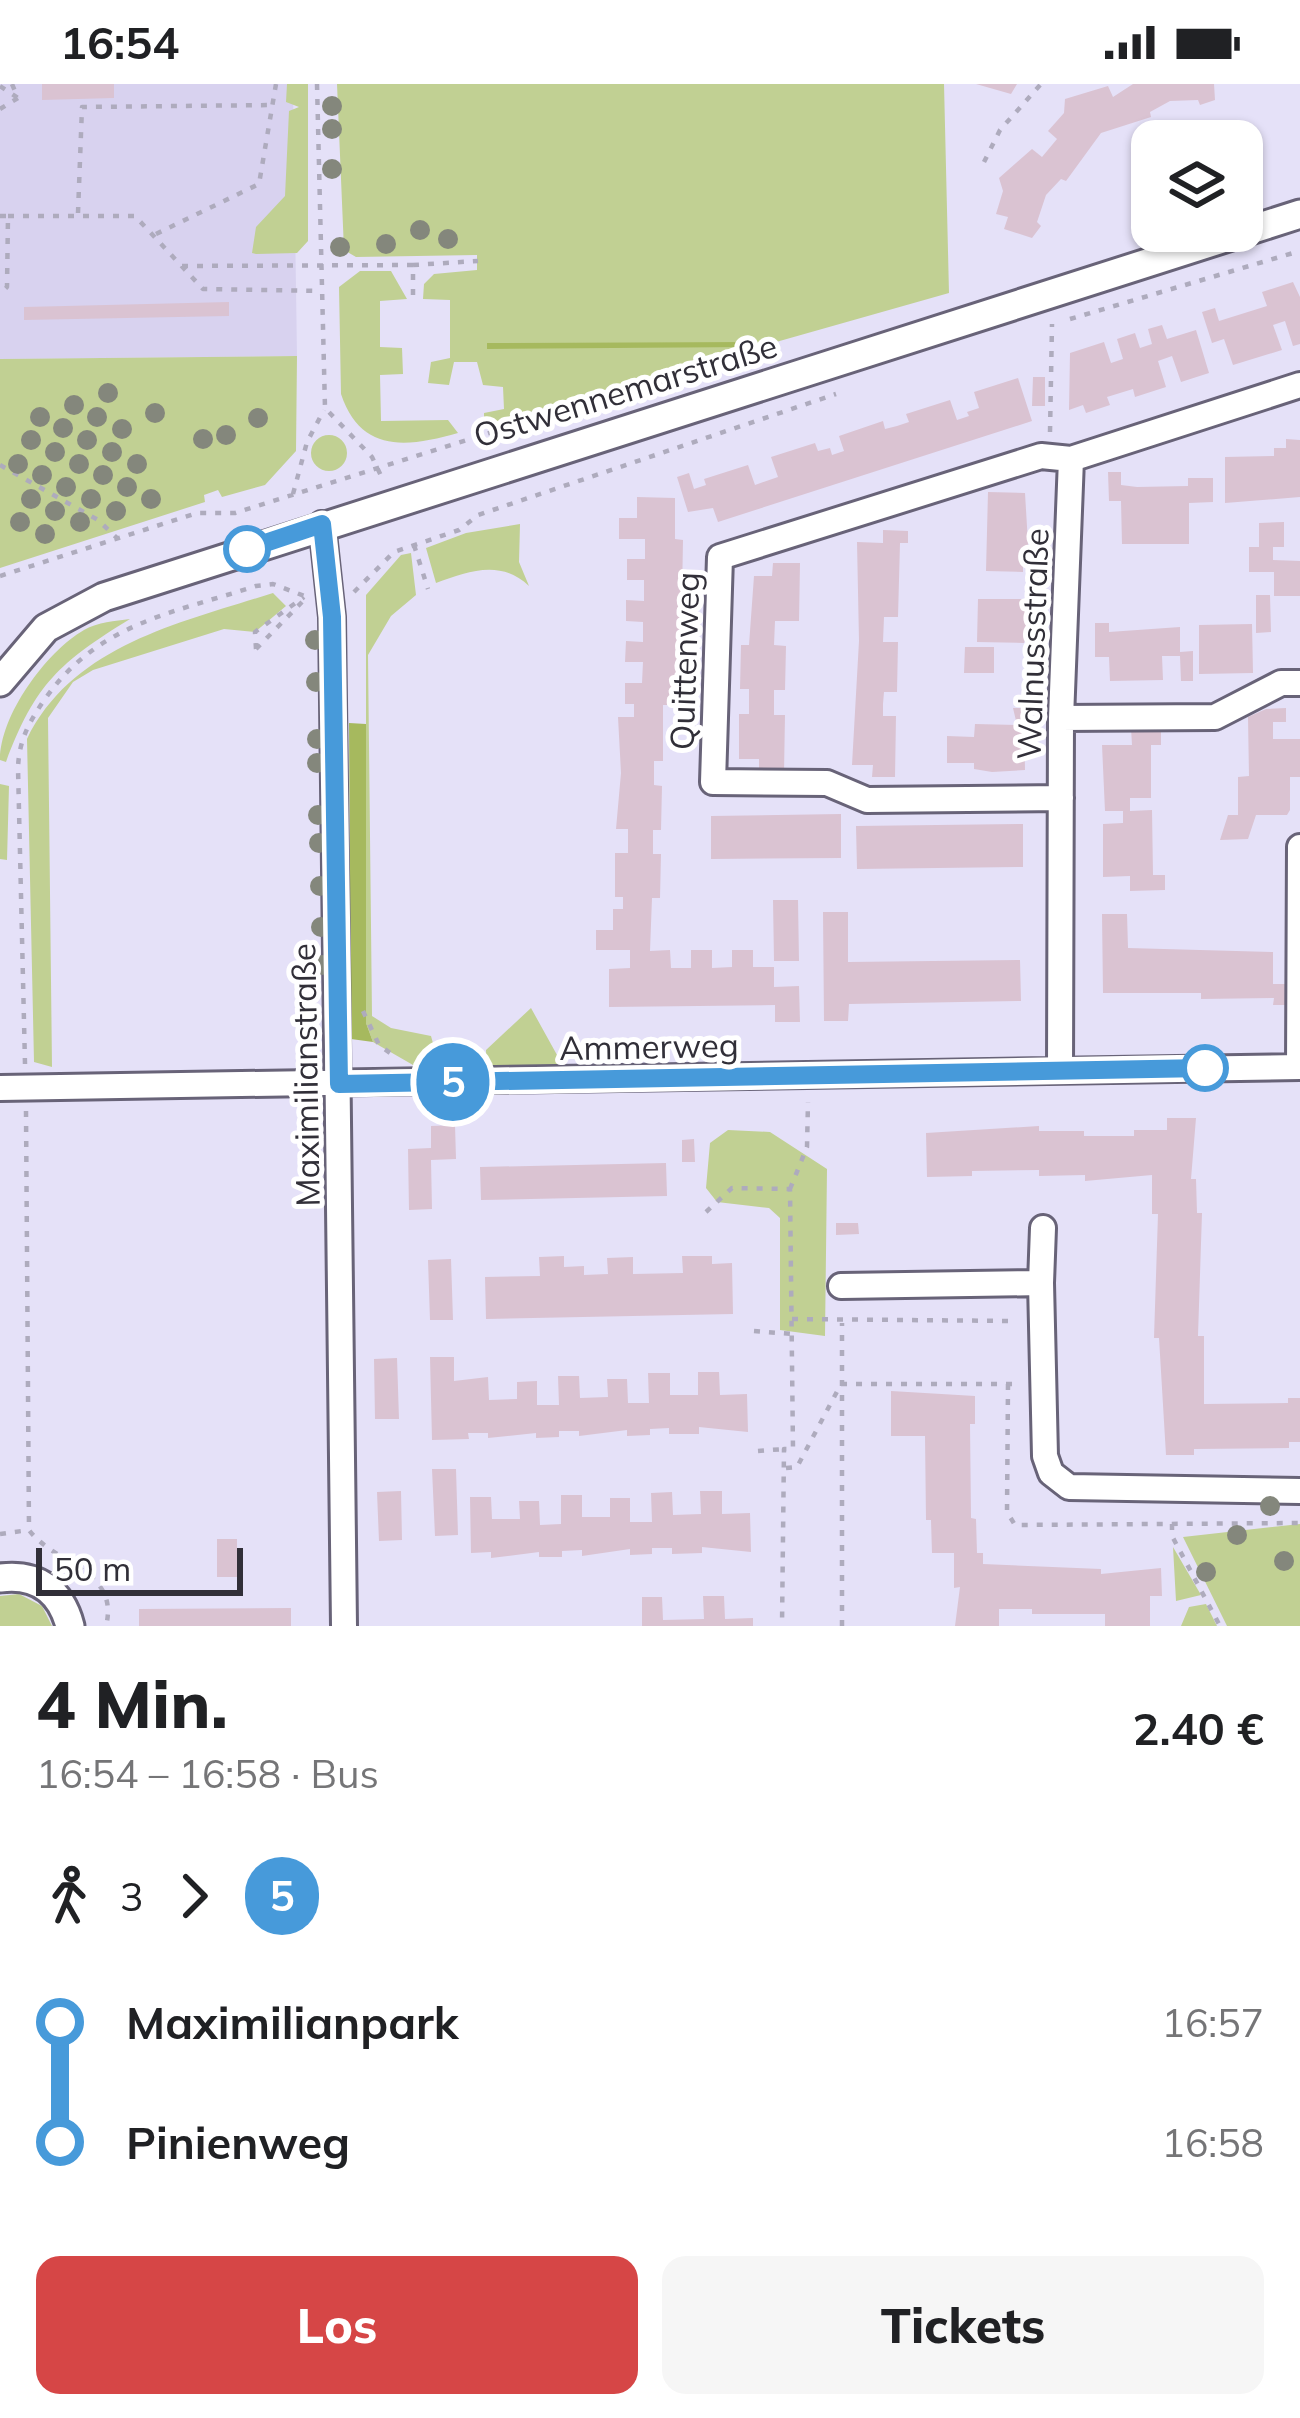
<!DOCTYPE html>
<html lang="de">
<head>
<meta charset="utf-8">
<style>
	:root { --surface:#fff; --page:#f6f6f6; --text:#202124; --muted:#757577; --accent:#d64646 }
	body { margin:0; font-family:Mulish,sans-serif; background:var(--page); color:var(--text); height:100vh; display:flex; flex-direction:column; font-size:45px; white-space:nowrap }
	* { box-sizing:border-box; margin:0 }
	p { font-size:39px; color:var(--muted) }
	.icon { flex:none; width:66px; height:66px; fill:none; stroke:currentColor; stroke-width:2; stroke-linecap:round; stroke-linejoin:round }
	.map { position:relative; height:1542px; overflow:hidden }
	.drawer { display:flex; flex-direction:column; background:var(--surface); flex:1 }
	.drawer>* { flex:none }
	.badge { padding:0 24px; border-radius:39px; font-size:42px; line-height:78px }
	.controls { position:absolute; left:1131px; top:36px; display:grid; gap:24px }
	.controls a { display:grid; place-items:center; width:132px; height:132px; border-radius:24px; background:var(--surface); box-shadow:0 3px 9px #0004; font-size:60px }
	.scale { position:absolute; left:36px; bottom:30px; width:207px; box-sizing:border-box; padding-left:12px; border:6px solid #312f38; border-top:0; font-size:33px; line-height:42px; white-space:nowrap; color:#312f38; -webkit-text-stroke:9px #fff; paint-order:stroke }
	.map>.badge { position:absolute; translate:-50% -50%; box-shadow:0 0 0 6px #fff }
	.legs { display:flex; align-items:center; gap:18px; height:132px; padding:0 36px; font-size:39px }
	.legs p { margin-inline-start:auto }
	.head { display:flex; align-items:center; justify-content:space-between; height:204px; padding:0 36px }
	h1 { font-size:66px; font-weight:800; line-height:90px }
	.cta { display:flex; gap:24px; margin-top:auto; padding:24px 36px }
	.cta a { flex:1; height:138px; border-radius:24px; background:var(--accent); color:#fff; font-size:48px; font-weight:800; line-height:138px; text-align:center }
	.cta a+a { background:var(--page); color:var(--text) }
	ul { padding:0 36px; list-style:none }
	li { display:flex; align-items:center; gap:42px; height:120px; font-size:45px }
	li i { display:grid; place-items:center; width:18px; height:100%; margin:0 15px; background:currentColor }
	li i::after { content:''; width:30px; height:30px; margin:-15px; border:9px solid; border-radius:50%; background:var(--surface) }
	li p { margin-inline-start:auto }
	li:first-child i { background:linear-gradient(#0000 50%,currentColor 0) }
	li:last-child i { background:linear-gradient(currentColor 50%,#0000 0) }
	.status { display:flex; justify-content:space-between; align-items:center; height:84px; padding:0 60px; background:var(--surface); direction:ltr }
	.status svg { height:33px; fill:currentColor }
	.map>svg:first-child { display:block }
</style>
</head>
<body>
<div class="status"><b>16:54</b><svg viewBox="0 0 49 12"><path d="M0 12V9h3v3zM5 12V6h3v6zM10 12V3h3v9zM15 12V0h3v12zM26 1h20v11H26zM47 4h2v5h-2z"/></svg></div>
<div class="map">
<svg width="1300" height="1542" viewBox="0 0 1300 1542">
	<rect width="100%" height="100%" fill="#e5e1f8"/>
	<!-- built -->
	<path fill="#d8d2ef" d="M0,0h293l4,272 -297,3z"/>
	<!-- green -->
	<path fill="#c1d093" d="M287,0h21v157l-11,12 -41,1 -4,-1 4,-26 29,-31 4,-85 10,-4 -13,-5z
		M337,0h607l5,209 -465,132v-12l20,-4 -1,-22 -20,-2 -6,-23h-23l-5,23 -21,-2 3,-21 19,-4v-58l-27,-1 1,-15 10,-10 43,-4v-15l-121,2 -12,-7z
		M360,187h31l16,28 -27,2v46l22,1 1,26 -23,1 1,46 67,-1 10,13c-50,14 -97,21 -117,-39l-2,-107z
		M297,272l-1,95 -31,34 -43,12 -4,-7 -14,5 1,7 -205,66v-209z
		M311 369a18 18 0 1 1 36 0a18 18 0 1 1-36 0Z
		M520,440l-1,38 10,24c-28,-27 -61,-15 -93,-3l-10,-35 40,-15z
		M411,469l5,42 -25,21 -23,39 4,361 19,12 40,8 8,29 -6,10 -19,2 -1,-12 -40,-23 -7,-19v-428l35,-40z
		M273,509l13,13 -31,26 -31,-3 -131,41 -20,12 -25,36 4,349 -18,-5 -7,-323c46,-94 153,-116 246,-146z
		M130,535c-70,43 -95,65 -124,143l-6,-2c0,-45 46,-108 84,-130 14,-8 31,-9 46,-11z
		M0,700l9,2 -2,74 -7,-1z
		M531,924l36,65 -80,9 -1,-32z
		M728,1046l42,2 57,37 -2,167 -45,-6v-112l-11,-10 -52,-6 -11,-14 4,-45z
		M1300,1440v102h-73l-44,-89z
		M1173,1463l28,48 -25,6z
		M19,1510l23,12 10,20h-52v-30z
		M1206,1520l11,22h-36l8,-19z"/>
	<!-- forest -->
	<path fill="#a6b95e" d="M753,258l-1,5 -265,2v-6z
		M349,639l17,1v299l7,19 -22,-3z"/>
	<!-- building -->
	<path fill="#dac3d2" d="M42,0h72v14l-72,2z
		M976,0h41l-6,10z
		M1133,0h81l1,16 -15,5 -2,-5 -28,1 -20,11 1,5 -50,16 -35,48 -5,-2 -15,16 -9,27 4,4 -9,12 -28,-9 4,-12 -12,-3 7,-23 -4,-13 33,-29 10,8 15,-18 -9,-8 16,-18 1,-14 43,-13 5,11z
		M1293,198l7,15v47l-7,2 -8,-25 -12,4 9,25 -49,15 -9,-26 -12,4 -10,-31 13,-4 4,13 48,-15 -5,-14z
		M229,218v14l-205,4v-13z
		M1162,241l5,14 29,-9 13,43 -28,9 -9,-26 -14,5 8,26 -31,10 -2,-8 -26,8 3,8 -24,8 -3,-8 -14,5 1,-57 34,-11 7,21 12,-4 -6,-20 18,-6 5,15 12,-4 -4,-15z
		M1033,293h12v29h-13z
		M1018,294l14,43 -314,101 -5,-14 -25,4 -11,-35 12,-4 5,16 12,-4 -2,-6 44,-14 7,20 23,-8 -7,-20 44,-14 3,8 12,-3 2,7 12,-4 -5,-15 44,-15 2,8 12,-3 12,-4 -3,-8 44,-14 7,20 12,-4 -2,-4 12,-4 -5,-16z
		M1286,355l14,1v57l-75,6v-46l49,-1v-8h12z
		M1108,388h13v13l16,2 51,-1v-8h25v24l-24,1v41h-67l-1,-43h-12z
		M988,408l37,1 4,67 -6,-1v13l-37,-1z
		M637,413l38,1v41l8,1 -3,165h-17v56h-9v24l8,1 -1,44h-8v24h8l-1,44h-8l-2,53 20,-1 1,18h20v-18h21v18l20,-1v-17h21v17h21v20l25,-1 1,36h-25v-17l-166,2v-38l21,-1v-18h-34v-20h17v-21h10v-12h-8v-44h13v-24h-12l5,-56 -3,-56h16v-13h-9v-21h17l1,-21h-18l1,-21 17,1v-20l-17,-1v-21l18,1v-21h-17v-21h18v-20h-26v-21h18z
		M1284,438v25h-11v13l27,1v35h-26v-24h-25v-25h10v-24z
		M883,446l25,1v12h-8l-2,74h-14l-1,25h15l-1,50h-13l-1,12v12h13l-1,61h-23l1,-12h-21l7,-124 -2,-99 26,1z
		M773,479h27l-1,58h-24l-1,24 12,1 -1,44h-11v25h11l-1,59h-25v-15h-20v-45h10v-25h-9l1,-44h8l5,-69h18z
		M1256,511h14l1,37 -15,1z
		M978,515h46l5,27 -5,17 -47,-1z
		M1095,539h14v9l71,-5v25l13,-1v30h-12l-1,-25h-18l1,24 -53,1 -1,-24h-14z
		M1252,540l1,49 -54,1v-49z
		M965,563h29v26h-30z
		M1013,624h11l1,62 -33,2 -18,-3v-6h-27v-27l27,1 1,-13 42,1z
		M1286,624v14h-13v17h27v38h-10v33l-3,5h-31l-8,24 -28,1 8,-25h10v-38l11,-1 -1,-59 18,-8z
		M1131,644h30v17h-10v53h-21v13l22,-1 1,65h12v15l-35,1v-15l-27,1v-53l20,-1v-12h-18l-3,-66h30z
		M841,730v44l-130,1v-43z
		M1023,740v43l-166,2 -1,-43z
		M773,816h25l1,61h-25z
		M823,828h25v50l172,-2 1,41 -172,3 -1,17h-24z
		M1102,830h25l1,34 145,4v32h13v21h-13l1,-7 -73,1v-6h-98z
		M1167,1034h29l-5,61h5l1,34h5l-4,123h6v68l84,-1v-5h12v44h-11v6l-95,1v6h-28l-7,-117h-5l4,-124h-6v-39l-67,6v-6l-46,1v-6l-67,1v5l-45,1 -1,-44 113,-7v5h45v5h50v-6h33z
		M455,1041l1,34 -25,1 1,49 -23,1 -1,-61 23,-1v-22z
		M694,1055l1,23h-13v-22z
		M666,1079l1,33 -186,4 -1,-33z
		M836,1139h22l1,11 -23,1z
		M564,1172v11l20,-1v9l24,-1 -1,-16 26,-1v17l50,-1 -1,-17h30v8l20,-1 1,51 -247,5 -1,-42 55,-1 -1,-19z
		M451,1175l2,61h-23l-2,-60z
		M430,1273h24v24l34,-4 1,23 28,-1v-17l20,-1v24h22l-1,-29h21l1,22 28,-1 -1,-18h20l1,24h21l-1,-30h22v22h28v-23h21l1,23 27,-1 1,38 -49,-5v7h-30v-6l-19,1v6l-23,1v-6l-48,6v-5h-20v6l-23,1v-5l-48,5v-5h-20l1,6 -37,1z
		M397,1274l2,61h-24l-1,-60z
		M891,1307l84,5v28h-5l1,94 5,1 1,34h6v11l118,5v5l60,-6 1,28h-12v30h-45v-12h-73v-5h-33v17h-44l5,-39 -6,1v-35h-22l-1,-33h-5l-1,-84h-34z
		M432,1385h24l2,66 -23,1z
		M401,1407l1,49 -23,1 -2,-49z
		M700,1407h22v23l28,-1 1,39 -49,-5v6l-30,1v-6h-20v6l-22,1v-6l-48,7v-6l-20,1v6h-23v-5l-48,6v-6l-20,1 -1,-56h21l1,22h28l-1,-18h20l1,24 21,-1v-29h21v22h28v-19h20v24h22l-1,-29 21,-1 1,23 28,-1z
		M217,1455h20v38h-20z
		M703,1512h21l1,23 28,-1v8h-111v-29h20l1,23 41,-1z
		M291,1524v18h-152v-17z"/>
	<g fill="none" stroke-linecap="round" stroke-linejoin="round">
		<!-- minor casing -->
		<g stroke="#686378" stroke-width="30">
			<path id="minor" d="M322,440l10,93 12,1009
				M1061,634l154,-1 66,-34h19
				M1061,714l-194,2 -40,-17 -114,-1 7,-225 321,-101 30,3
				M1299,983l1,-220
				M1060,987l1,-353 10,-259 229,-74
				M0,1004l1300,-21
				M1041,1199l2,-55
				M841,1202l200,-3 4,173 6,17 18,14 231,4"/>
		</g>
		<!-- tertiary casing -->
		<g stroke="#686378" stroke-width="33">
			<path id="tertiary" d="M0,598l46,-54 58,-31 1196,-383
				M0,1494c37,-5 61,13 70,48"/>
		</g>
		<!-- path -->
		<path stroke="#aeabbd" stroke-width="4.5" stroke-dasharray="6 9" stroke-linecap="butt" d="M12,0l6,14
			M317,0l8,324 47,49 12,25
			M0,2l18,12
			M0,25l18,-11
			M984,78l16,-32 41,-46
			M78,129l4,-106 191,-2
			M0,132h8l-1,71 -7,7
			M8,132h127l68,73 118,2
			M156,150l103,-50 17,-100
			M413,181l65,-4
			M182,182l231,-1v32
			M1070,235l230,-68
			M1050,348l2,-108
			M0,381l98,55 20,19
			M293,410l14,-52 17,-32
			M414,461l14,44
			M0,492l197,-63h38l283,-89 201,-55
			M354,508l40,-40 65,-22 19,-15 358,-121
			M256,565l-1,-17 49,-35
			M256,565l46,-47
			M363,927l16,34 14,10
			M25,980l-7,-296c1,-28 11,-46 27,-69 53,-76 128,-86 211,-113l17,-2 34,13
			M26,1027l3,419c26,35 91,40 77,96
			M790,1105l17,-42 1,-45
			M706,1128l26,-24 58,1 3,260h-9l-2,177
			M792,1235l222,2
			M754,1247l38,3
			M1008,1300l-1,128 8,13 285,-2
			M758,1367l26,-2
			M786,1384l11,-1 44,-83h177
			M1172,1440v12l48,90
			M0,1450l29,-4
			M842,1542v-303"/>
		<!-- minor -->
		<use href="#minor" stroke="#fff" stroke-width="24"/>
		<!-- tertiary -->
		<use href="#tertiary" stroke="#fff" stroke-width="27"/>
	</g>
	<!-- trees -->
	<g fill="#84877c">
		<circle cx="332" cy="22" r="10"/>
		<circle cx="332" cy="45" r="10"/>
		<circle cx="332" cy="85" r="10"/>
		<circle cx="420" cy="146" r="10"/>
		<circle cx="448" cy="155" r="10"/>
		<circle cx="386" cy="160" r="10"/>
		<circle cx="340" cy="163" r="10"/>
		<circle cx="108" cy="309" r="10"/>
		<circle cx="74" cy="321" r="10"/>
		<circle cx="155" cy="329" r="10"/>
		<circle cx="40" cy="333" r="10"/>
		<circle cx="97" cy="333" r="10"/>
		<circle cx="258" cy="334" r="10"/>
		<circle cx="63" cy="344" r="10"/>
		<circle cx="122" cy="345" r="10"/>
		<circle cx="226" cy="351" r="10"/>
		<circle cx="203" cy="355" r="10"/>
		<circle cx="31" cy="356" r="10"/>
		<circle cx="87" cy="356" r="10"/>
		<circle cx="55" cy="368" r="10"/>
		<circle cx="112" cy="368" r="10"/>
		<circle cx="18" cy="380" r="10"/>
		<circle cx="79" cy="380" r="10"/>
		<circle cx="137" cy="380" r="10"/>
		<circle cx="42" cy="391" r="10"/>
		<circle cx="103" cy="391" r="10"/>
		<circle cx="66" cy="403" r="10"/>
		<circle cx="127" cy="403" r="10"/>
		<circle cx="31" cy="415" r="10"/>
		<circle cx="91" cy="415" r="10"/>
		<circle cx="151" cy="415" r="10"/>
		<circle cx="55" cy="427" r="10"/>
		<circle cx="116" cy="427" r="10"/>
		<circle cx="20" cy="438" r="10"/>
		<circle cx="80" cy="438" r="10"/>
		<circle cx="45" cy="450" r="10"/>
		<circle cx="315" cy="556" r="10"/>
		<circle cx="316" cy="598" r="10"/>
		<circle cx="317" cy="655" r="10"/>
		<circle cx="317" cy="679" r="10"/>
		<circle cx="318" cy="731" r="10"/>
		<circle cx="319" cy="759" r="10"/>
		<circle cx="320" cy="802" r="10"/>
		<circle cx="321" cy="843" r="10"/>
		<circle cx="322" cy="881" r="10"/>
		<circle cx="1270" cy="1422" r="10"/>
		<circle cx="1237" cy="1451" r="10"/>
		<circle cx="1284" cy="1477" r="10"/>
		<circle cx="1206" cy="1488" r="10"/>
	</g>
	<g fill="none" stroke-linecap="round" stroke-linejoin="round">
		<!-- line-1 casing -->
		<g stroke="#fff" stroke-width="27">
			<path id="line-1" d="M247,465l75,-25 10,93 7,467 866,-16"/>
		</g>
		<!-- line-1 -->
		<use href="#line-1" stroke="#479ada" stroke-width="18"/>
	</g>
	<!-- markers -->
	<g fill="#fff" stroke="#479ada" stroke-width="6">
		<circle cx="247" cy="465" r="21"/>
		<circle cx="1205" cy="984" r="21"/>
	</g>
	<g text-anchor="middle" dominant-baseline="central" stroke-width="10" stroke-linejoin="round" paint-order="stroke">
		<!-- street labels -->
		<g font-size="33" fill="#312f38" stroke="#fff">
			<text transform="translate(625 306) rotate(-17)">Ostwennemarstraße</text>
			<text transform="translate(1032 560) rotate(-88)">Walnussstraße</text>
			<text transform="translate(684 577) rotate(-88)">Quittenweg</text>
			<text transform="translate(649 962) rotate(-1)">Ammerweg</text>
			<text transform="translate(305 991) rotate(-91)">Maximilianstraße</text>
		</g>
	</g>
</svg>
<div class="controls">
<a><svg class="icon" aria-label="layers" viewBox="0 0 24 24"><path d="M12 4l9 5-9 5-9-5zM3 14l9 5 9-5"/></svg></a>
</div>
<div class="scale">50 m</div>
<b class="badge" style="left:453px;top:998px;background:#479ada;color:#fff">5</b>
</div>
<section class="drawer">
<div class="head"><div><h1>4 Min.</h1><p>16:54 – 16:58 · Bus</p></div><b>2.40 €</b></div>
<div class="legs"><svg class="icon" aria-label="walk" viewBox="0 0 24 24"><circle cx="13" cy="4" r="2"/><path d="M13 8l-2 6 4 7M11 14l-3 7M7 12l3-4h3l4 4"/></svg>3<svg class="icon" aria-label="forward" viewBox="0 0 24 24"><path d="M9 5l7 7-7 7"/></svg><b class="badge" style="background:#479ada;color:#fff">5</b></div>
<ul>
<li><i style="color:#479ada"></i><b>Maximilianpark</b><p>16:57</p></li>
<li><i style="color:#479ada"></i><b>Pinienweg</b><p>16:58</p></li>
</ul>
<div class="cta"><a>Los</a><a>Tickets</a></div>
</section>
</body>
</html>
